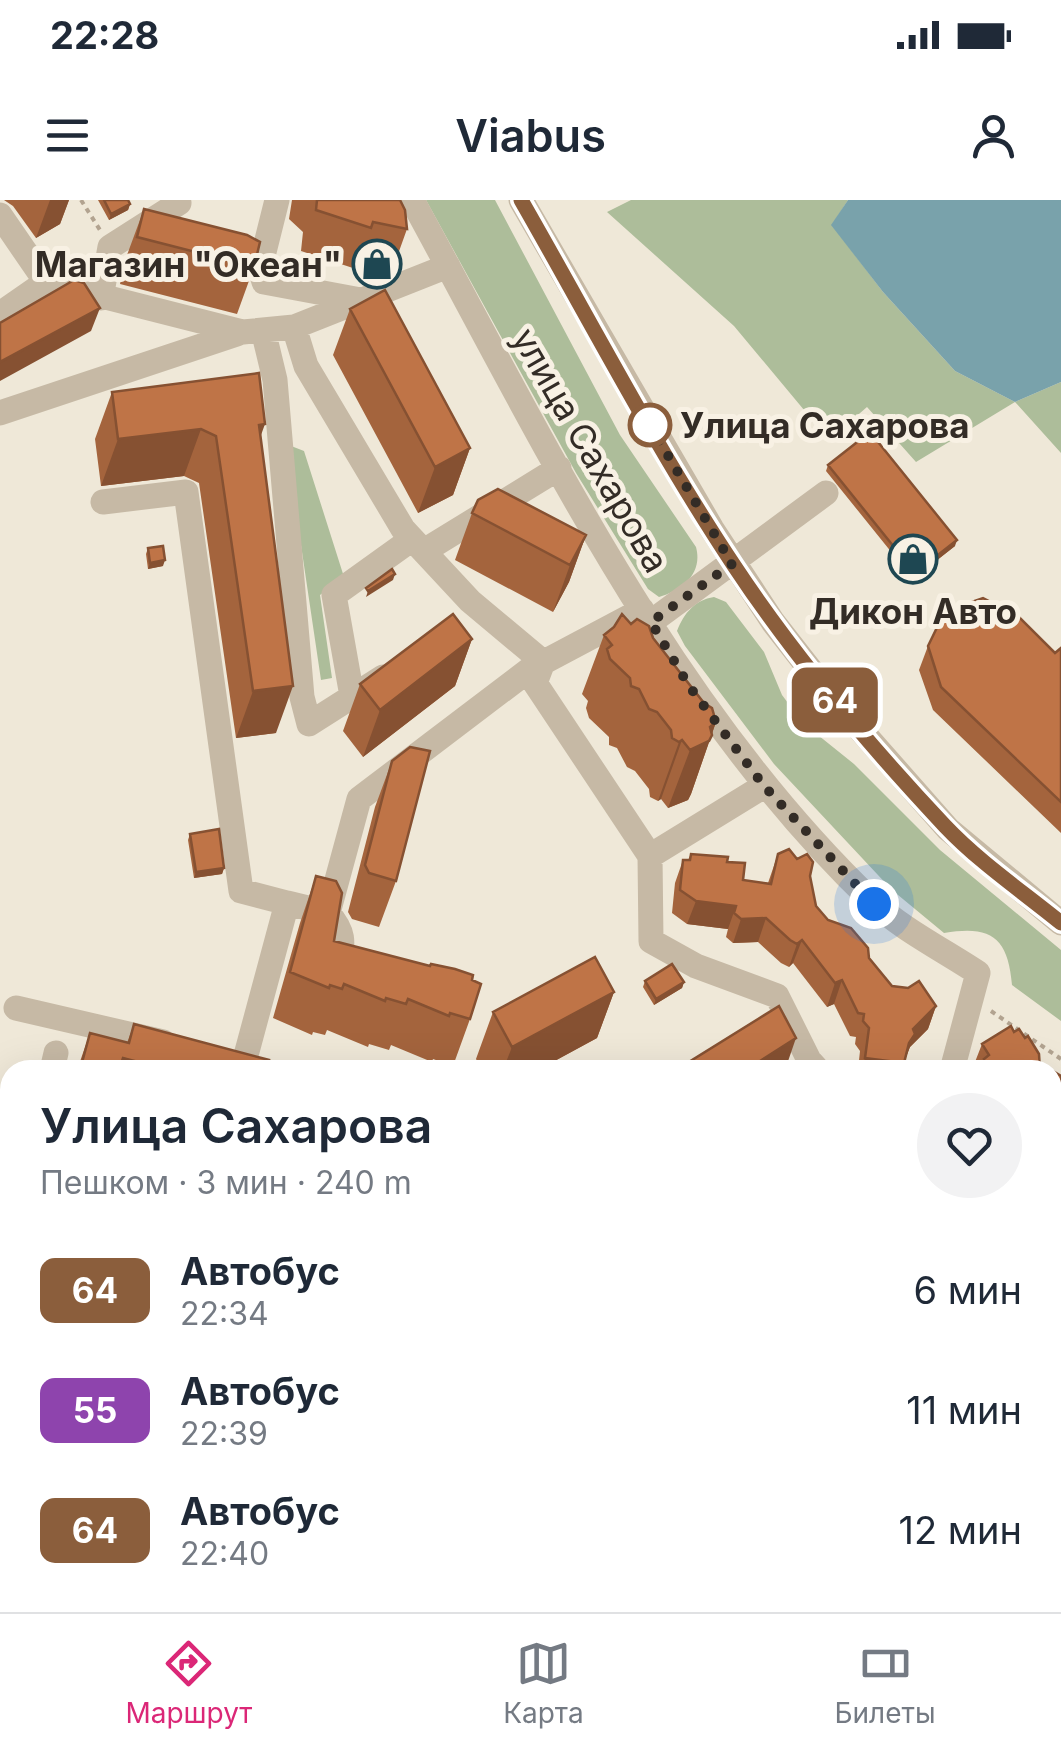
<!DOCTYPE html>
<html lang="ru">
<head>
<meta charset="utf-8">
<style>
	:root { --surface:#fff; --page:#f2f2f3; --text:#1f2937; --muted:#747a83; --line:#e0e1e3; --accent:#db2777 }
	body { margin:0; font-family:Inter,sans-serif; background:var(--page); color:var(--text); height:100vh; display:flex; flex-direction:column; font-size:38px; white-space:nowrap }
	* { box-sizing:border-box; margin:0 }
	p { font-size:32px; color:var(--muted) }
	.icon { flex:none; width:55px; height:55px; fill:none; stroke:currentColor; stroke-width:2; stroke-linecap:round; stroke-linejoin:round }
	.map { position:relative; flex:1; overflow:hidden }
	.side { position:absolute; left:0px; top:860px; width:1062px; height:552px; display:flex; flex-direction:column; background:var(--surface); border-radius:30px 30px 0 0; box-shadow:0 10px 40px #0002 }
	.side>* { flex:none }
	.badge { padding:0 20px; border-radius:15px; font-size:35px; line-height:65px }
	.you { position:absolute; width:50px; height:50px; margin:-25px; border:8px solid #fff; border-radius:50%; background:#1a73e8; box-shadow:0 0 0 15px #1a73e833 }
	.map>.badge { position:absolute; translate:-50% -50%; box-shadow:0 0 0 5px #fff }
	.round { display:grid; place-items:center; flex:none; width:105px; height:105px; border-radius:52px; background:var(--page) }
	.summary { display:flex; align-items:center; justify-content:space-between; height:170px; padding:0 40px }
	h1 { font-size:48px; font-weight:600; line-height:75px }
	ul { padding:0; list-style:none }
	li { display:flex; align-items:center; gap:30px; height:120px; padding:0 40px }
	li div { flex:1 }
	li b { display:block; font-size:38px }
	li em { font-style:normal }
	li .badge { min-width:110px; font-weight:700; text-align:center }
	.status { display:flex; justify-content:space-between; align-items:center; height:70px; padding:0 50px; background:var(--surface); direction:ltr }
	.status svg { height:28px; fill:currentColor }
	header { display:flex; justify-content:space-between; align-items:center; height:130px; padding:0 40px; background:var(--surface); font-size:45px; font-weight:600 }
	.menu { display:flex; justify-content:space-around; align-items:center; height:140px; border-top:2px solid var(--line); background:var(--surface); font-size:28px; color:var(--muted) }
	.menu a { display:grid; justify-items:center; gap:5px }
	.menu .current { color:var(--accent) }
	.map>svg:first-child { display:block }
</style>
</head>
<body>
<div class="status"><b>22:28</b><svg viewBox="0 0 49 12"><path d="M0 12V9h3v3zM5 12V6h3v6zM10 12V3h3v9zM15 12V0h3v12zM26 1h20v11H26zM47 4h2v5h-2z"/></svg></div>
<header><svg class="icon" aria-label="menu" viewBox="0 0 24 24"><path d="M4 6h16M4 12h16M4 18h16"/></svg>Viabus<svg class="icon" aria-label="person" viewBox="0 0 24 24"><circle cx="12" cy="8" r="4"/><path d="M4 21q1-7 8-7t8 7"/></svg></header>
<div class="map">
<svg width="1061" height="1412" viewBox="0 0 1061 1412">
	<rect width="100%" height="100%" fill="#efe8d8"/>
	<!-- green -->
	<path fill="#adbd9a" d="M426,0h69l125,235 76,112c7,26 -13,43 -37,50l-11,-8 -72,-116z
		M631,0h217l-16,25 51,67 72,79 60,31 46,-20v71l-46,-51 -99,60 -49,-55 -38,33 -95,-114 -127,-114z
		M286,244l18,7 40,126 -24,18 12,83 -11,2z
		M714,397l12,5 38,50 18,43 21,28 51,41 86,86 121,100v71l-49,-36c-4,-48 -21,-60 -68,-52l-52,-43 -118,-126 -89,-118 -8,-15c7,-18 18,-31 37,-34z
		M10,1320v82l150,1 -2,9h-158v-77z
		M704,1403h103l-11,9h-88z"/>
	<!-- water -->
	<path fill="#79a2ab" d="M848,0h213v182l-46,20 -60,-31 -72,-79 -52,-67z"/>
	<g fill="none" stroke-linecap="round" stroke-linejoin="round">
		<!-- path -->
		<path stroke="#b2a390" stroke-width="4" stroke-dasharray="5 5" stroke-linecap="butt" d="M81,0l19,30
			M991,811l70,48
			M1052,1161l9,-35
			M989,1412l3,-10"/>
		<!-- minor -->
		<path stroke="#c6b9a5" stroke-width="25" d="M277,0l-17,68 4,14 102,19
			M412,0c132,242 259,509 460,701 28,27 73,50 106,72l-26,97
			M521,0l191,329 61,93 57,73 118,134 113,94
			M0,15l46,67 -46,32
			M46,82l197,50 51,-5 154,-61
			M101,98l9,-51 69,-44
			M294,127l12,39 97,163 67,72 73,61 -8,21 115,173 114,-70
			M263,130l12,50 27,317 7,27 74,-47
			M0,213l237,-79
			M103,302l83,-10 55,399 46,12
			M424,351l135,-83
			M651,422l175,-129
			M352,496l-18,-101 78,-56
			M650,656l1,85 45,25 81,30 32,64 9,10
			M328,713c16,18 16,29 11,52l11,4
			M16,808l147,34
			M52,870l4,-17
			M242,870l45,-167 41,10 31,-114 170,-129 113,-60
			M0,1041l8,-3 2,-8
			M1052,1082l9,2
			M0,1119h10
			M0,1154l10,7
			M1052,1328l9,-31
			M0,1334l10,-15
			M196,1412l2,-10
			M295,1412l2,-10
			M911,1412l2,-10
			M1029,1412l2,-10"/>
	</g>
	<!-- wall -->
	<path fill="#a4643d" d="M4,0h65l-9,24 -24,14 -23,-32z
		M98,0h30l2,4 -2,6 -19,10z
		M292,0h108l7,29 -15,42 -34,-8 -2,6 -55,-18 2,-19 -14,-13z
		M144,9l110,58 -17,47 -117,-30 7,-29z
		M350,109l120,139 -17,47 -35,18 -85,-158z
		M112,192l148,46 16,295 -40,5 -37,-255 -15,-7 -83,10 -6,-47z
		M828,265l127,81 -42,33 -87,-108z
		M472,313l114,22 -17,47 -16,30 -98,-52z
		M148,348l15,18 -15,3 -2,-15z
		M631,424l22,14 63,84 -25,72 -3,6 -20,8 -7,-9 -3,2 -8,-4 -1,-8 -14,-18 -8,-4 -10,-19 -8,-3v-8l-20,-19 -3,-10 2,-7 -6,-7 22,-59z
		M472,439l-17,47 -92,71 -20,-26 17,-47z
		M928,446l127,7 6,-5v185l-128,-123 -14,-40z
		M392,561l4,120 -17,46 -27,-8 -4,-7 27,-105z
		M190,634l34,34 -2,6 -28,4 -6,-38z
		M691,654l36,8 16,18 25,3 10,-29 32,22 6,30 12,14 41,38 23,28 44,20 -8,23 -18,18 -9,23h-43l2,-19 -5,-7 1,-7 -6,-1 -16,-32 -7,3 -34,-44 -4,4 -8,-4 -23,-21 -25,1 -7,-6 2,-8 -41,-5 -15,-11 3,-30 8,-23h5z
		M316,676l18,65 138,39 -2,39 -17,47 -20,-7 -1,3 -41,-17 -2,5 -20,-6 -1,3 -41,-17 -2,5 -12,-3 -1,3 -39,-17 27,-95z
		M645,781l39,1 -2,6 -28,17 -11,-18z
		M614,792l-17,46 -59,32h-56l-6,-11 17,-47z
		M134,824l132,46h-189l13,-37 37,10z
		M982,844l58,26h-60l-5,-8z
		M1052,872l9,4 -1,169 -8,-3z
		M222,1402h22l-4,9z
		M576,1402h35l3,4 -2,6h-39z
		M926,1402h61l-2,10h-63z"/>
	<!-- shaded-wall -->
	<path fill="#865132" d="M50,0h19l-9,24 -24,14z
		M130,4l-2,6 -19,10 2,-6z
		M100,108l-9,23 -91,50v-19z
		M265,224l-17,47 11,-46z
		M201,229l-17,47 -83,10 17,-47z
		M470,248l-17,47 -35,18 17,-46z
		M586,335l-17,47 -16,30 17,-47z
		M957,340l-2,6 -42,33 2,-6z
		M165,360l-2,6 -15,3 2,-6z
		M395,374l-2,6 -27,17 2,-6z
		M472,439l-17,47 -92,71 17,-47z
		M293,486l-17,47 -40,5 17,-47z
		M716,522l-25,72 -3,6 -20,8 22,-58z
		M682,540l-21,59 -3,2 21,-59z
		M224,668l-2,6 -28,4 2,-6z
		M696,701l40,5 -8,23 -41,-5z
		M766,718l-8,24 -25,1 8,-24z
		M802,740l-9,23 -4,4 8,-23z
		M842,780l-8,24 -7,3 8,-24z
		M684,782l-2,6 -28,17 2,-6z
		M614,792l-17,46 -59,32h-35l9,-23z
		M936,806l-8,23 -18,18 -7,16h1l-3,7h-40l4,-12 48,-29z
		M796,838l-11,32h-39z
		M851,1402h16l-4,10h-22z"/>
	<!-- building -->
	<path fill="#bf7447" stroke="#865132" stroke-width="2.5" d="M104,0h24l2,4 -19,10z
		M317,0h83l5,10 2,19 -34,-7 -2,6 -55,-18z
		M144,9l103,26 13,7 -6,25 -117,-30z
		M74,80l10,3 16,25 -100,54v-39z
		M385,90l85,158 -35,19 -85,-158z
		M259,173l6,51 -6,1 34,261 -40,5 -37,-255 -15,-7 -83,10 -6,-47z
		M870,232l87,108 -42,33 -87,-108z
		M498,289l88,46 -16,30 -98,-52 6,-13z
		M163,346l2,14 -15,3 -2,-15z
		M392,369l3,5 -27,17 -2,-3z
		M983,398l35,18 37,37 6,-5v154l-120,-115 -13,-41 17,-35z
		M453,414l19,25 -92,71 -20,-26z
		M622,414l9,10 6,-5 12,7 4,12 51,65 8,5 4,14 -6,5 2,8 -3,6 -19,9 -8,-10 -3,2 -7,-4 -1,-8 -14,-18 -8,-3 -10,-20 -8,-3 -1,-8 -20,-19 -3,-10 5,-4 -8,-10 10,-8z
		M410,547l20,4 -34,130 -27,-8 -4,-8 27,-104z
		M219,629l5,39 -28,4 -6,-38z
		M789,649l8,10 10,-5 6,8 -3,14 6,30 12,14 23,8 17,20 1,10 23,28 16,2 11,-7 17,25 -23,23 2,5 -6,9 -5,20 -39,-5 4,-30 -6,-7 1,-7 -6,-1 -16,-33 -7,3 -33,-43 -5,4 -7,-4 -24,-22 -25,1 -7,-6 2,-7 -40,-5 -16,-11 3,-30h7l1,-6 37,3 -1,5 18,1 -2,17 28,4 7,-30z
		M316,676l20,5 6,12 -8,48 96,25 1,-2 24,5 18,6 -1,5 9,4 -11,35 -20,-6 -1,3 -41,-17 -2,5 -20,-6 -1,3 -41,-17 -2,5 -12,-4 -1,3 -39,-16z
		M595,757l19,35 -102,55 -19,-35z
		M672,764l12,18 -28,17 -11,-18z
		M779,806l17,32 -50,32h-63l-2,-3z
		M134,824l135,36 -3,10h-97l-46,-12 -4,12h-39l10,-37 39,10z
		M1011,826l3,6 5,-3 6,9 3,-2 11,18 1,16h-49l-7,-11 5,-4 -7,-11z
		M1053,871l8,5v149l-9,-2z
		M1052,1063l8,2 -6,23 4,1 -6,24z
		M519,1402h10l8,10h-28z
		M579,1402h32l3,4 -6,6h-21z
		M794,1402h57l-10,10h-58z
		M987,1402l-2,10h-22l-35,-9z"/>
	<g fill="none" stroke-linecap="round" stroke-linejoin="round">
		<!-- line casing -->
		<g stroke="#fff" stroke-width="22">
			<path id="line" d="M521,0c70,122 136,250 214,367 61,92 134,178 210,259 34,36 78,66 116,97"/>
		</g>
		<!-- line -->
		<use href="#line" stroke="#8b5e3c" stroke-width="15"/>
		<!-- walk -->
		<path stroke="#332c26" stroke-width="10" stroke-dasharray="0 18" d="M650,225l82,139 -81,58 38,64 75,100 110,118"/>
	</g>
	<!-- icons -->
	<defs>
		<g id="shop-ring" transform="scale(2.5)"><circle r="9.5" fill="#f8f1e4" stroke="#1e4752" stroke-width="1.5"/><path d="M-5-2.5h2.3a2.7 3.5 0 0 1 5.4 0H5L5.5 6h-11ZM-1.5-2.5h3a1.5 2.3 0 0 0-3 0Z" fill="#1e4752"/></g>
	</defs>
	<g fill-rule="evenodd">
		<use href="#shop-ring" x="377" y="64"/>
		<use href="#shop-ring" x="913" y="359"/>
	</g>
	<!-- markers -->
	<circle fill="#fff" stroke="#8b5e3c" stroke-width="5" cx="650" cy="225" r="20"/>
	<g text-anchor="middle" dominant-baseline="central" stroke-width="10" stroke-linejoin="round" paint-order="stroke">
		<!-- poi labels -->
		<g font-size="35" font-weight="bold" fill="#332c26" stroke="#f8f1e4" text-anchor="end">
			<text x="342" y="64">Магазин "Океан"</text>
			<text x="913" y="411" text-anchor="middle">Дикон Авто</text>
		</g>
		<!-- stop labels -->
		<g font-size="35" font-weight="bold" fill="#332c26" stroke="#f8f1e4" text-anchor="start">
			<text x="680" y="225">Улица Сахарова</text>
		</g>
		<!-- street labels -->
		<g font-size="35" fill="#332c26" stroke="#f8f1e4">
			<text transform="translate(591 250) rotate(60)">улица Сахарова</text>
		</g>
	</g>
</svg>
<div class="you" style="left:874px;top:704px"></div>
<b class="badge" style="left:835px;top:500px;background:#8b5e3c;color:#fff">64</b>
<section class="side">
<div class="summary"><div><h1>Улица Сахарова</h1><p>Пешком · 3 мин · 240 m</p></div><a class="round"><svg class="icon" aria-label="heart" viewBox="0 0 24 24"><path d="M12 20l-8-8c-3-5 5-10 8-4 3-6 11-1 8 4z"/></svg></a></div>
<ul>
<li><span class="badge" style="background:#8b5e3c;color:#fff">64</span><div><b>Автобус</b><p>22:34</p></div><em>6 мин</em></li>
<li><span class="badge" style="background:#8e44ad;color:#fff">55</span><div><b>Автобус</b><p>22:39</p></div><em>11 мин</em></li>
<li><span class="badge" style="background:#8b5e3c;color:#fff">64</span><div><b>Автобус</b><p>22:40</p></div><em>12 мин</em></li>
</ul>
</section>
</div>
<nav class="menu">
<a class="current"><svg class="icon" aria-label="directions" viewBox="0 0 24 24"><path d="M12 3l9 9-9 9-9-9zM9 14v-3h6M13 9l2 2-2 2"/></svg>Маршрут</a>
<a><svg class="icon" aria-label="map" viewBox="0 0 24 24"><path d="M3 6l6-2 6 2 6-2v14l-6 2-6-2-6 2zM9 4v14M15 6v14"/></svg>Карта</a>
<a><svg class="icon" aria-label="tickets" viewBox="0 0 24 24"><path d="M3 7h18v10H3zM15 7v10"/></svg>Билеты</a>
</nav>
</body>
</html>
